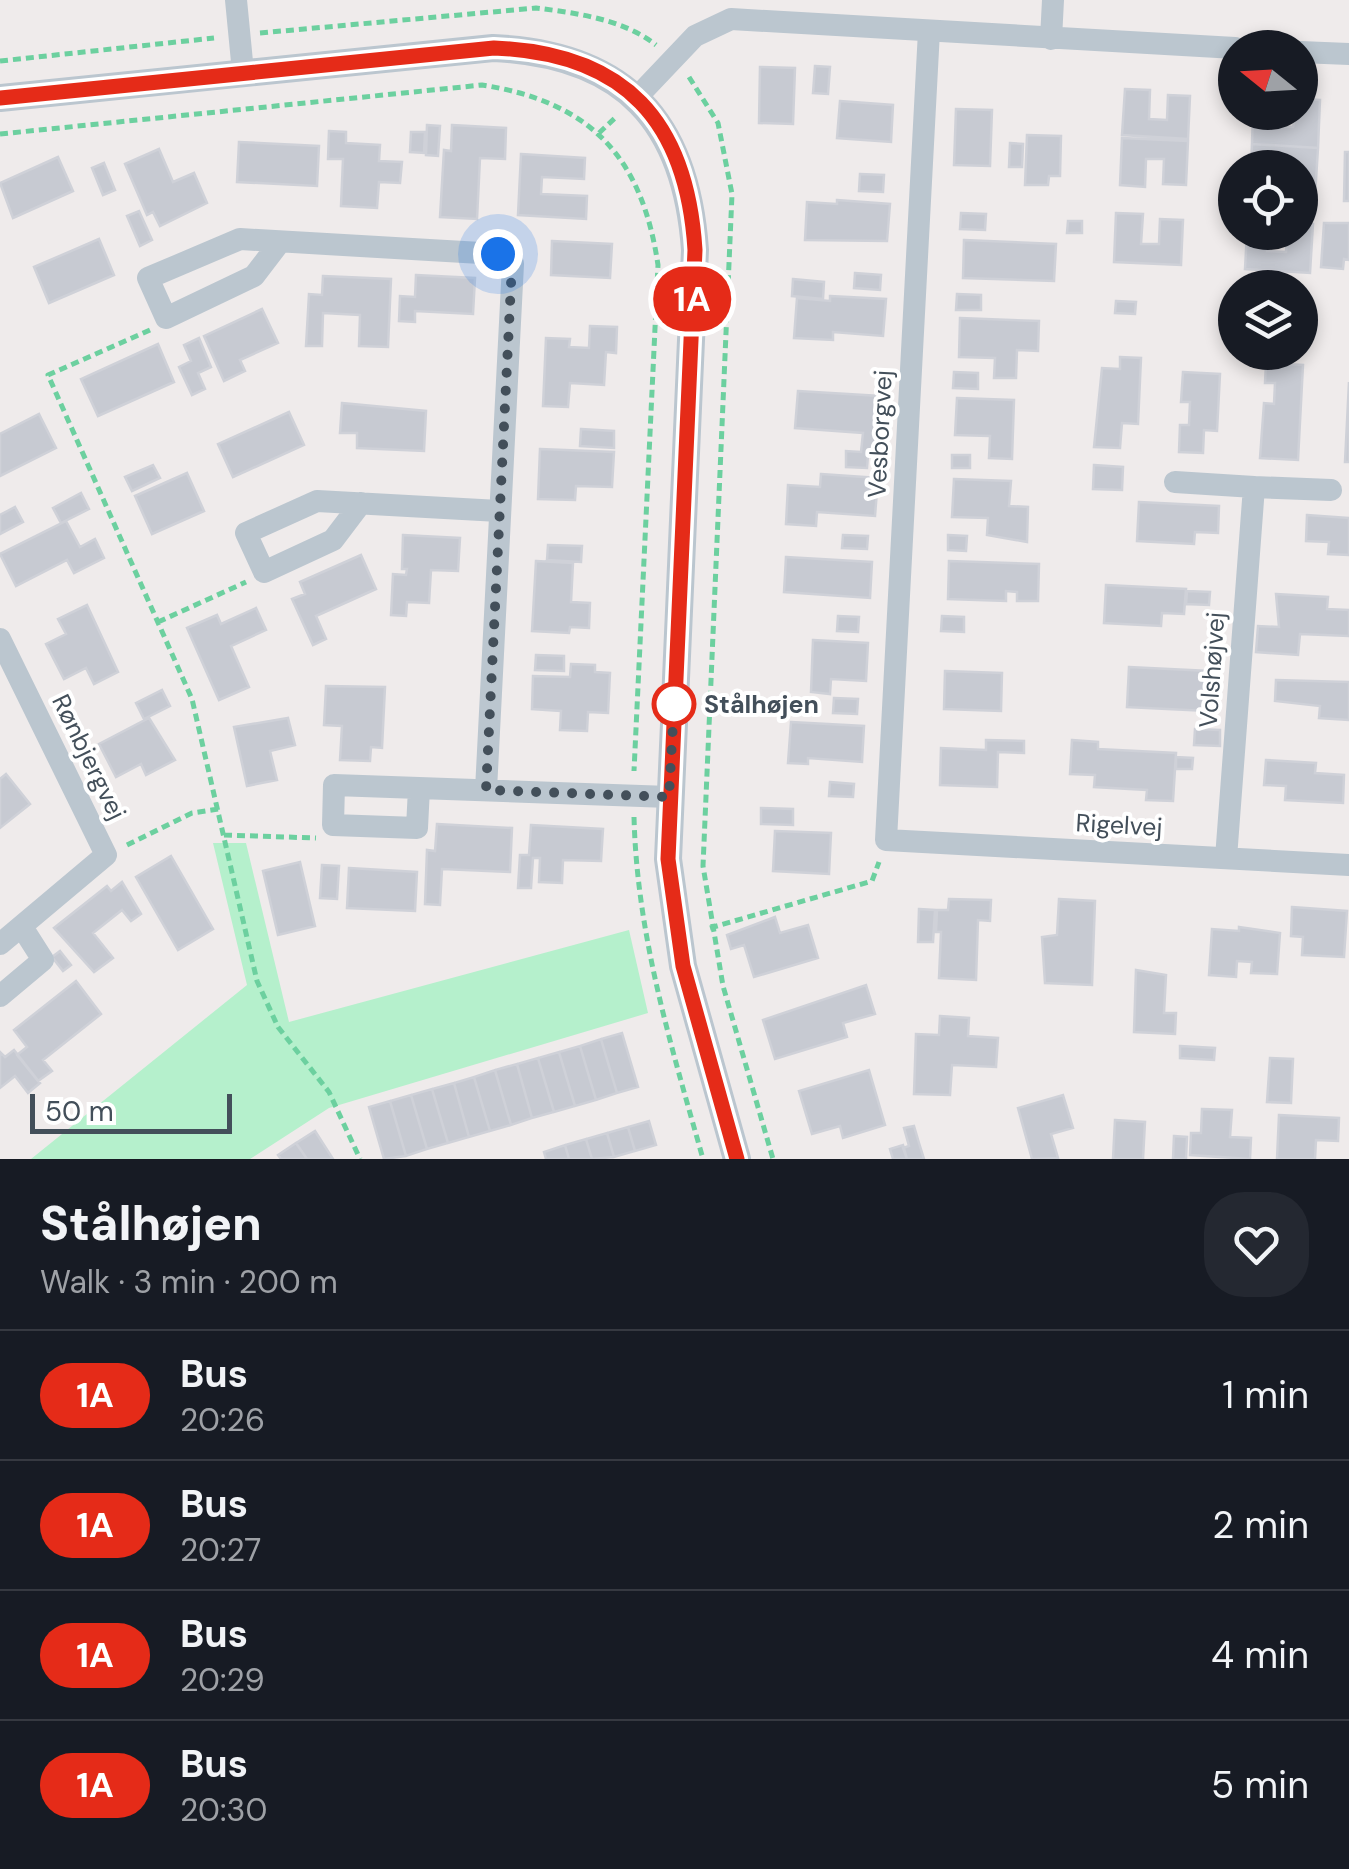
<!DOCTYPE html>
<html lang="en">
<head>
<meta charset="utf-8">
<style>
	:root { --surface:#171b24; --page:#242831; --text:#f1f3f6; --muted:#9ea1a6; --line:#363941 }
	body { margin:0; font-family:"DM Sans",sans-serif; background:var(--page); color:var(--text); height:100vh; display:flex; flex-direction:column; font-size:38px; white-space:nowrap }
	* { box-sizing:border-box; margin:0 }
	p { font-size:32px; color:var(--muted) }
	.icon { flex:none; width:55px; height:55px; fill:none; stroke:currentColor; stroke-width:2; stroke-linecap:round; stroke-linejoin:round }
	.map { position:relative; height:1159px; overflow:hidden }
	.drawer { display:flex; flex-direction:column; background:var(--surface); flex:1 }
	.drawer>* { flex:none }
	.badge { padding:0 20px; border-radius:32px; font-size:35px; line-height:65px }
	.needle { width:65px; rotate:288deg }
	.fabs { position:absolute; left:1218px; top:30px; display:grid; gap:20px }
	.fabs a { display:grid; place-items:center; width:100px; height:100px; border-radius:50%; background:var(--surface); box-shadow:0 5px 15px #0003; font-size:50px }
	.scale { position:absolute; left:30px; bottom:25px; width:202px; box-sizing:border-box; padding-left:10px; border:5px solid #434f5a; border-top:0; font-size:28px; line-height:35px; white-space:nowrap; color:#434f5a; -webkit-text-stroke:8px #fff; paint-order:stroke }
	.you { position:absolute; width:50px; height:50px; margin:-25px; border:8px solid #fff; border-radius:50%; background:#1a73e8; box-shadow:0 0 0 15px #1a73e833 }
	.map>.badge { position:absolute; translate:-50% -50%; box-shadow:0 0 0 5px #fff }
	.round { display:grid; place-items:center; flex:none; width:105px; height:105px; border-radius:40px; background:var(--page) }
	.head { display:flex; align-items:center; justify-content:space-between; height:170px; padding:0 40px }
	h1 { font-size:48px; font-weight:800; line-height:75px }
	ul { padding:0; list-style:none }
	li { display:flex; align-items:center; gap:30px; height:130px; padding:0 40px; border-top:2px solid var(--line) }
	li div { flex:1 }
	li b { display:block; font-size:38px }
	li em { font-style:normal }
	li .badge { min-width:110px; font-weight:700; text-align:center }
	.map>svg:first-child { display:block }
</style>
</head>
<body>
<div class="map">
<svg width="1349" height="1159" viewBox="0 0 1349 1159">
	<rect width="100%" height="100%" fill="#efebeb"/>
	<!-- green -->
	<path fill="#b5f0cc" d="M213,843h33l43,179 340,-92 19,83 -319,95 -79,51h-219l216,-174z"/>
	<!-- building -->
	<path fill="#c7cad2" stroke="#cfd1d8" stroke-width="2.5" d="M815,66l15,1 -2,27 -15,-1z
		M760,67l35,1 -2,56 -34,-1z
		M1125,89l25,1 -1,29 18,1 1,-25 22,1 -2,43 -66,-4z
		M1300,99l20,1 -2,48 -66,-4 1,-32h23l-1,14 18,1z
		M840,101l53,4 -2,37 -54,-4z
		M956,109l36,1 -2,56 -36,-1z
		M427,125l13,1 -2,30 -12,-1z
		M452,125l54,3 -1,31 -25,-1 -3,61 -37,-2 4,-67 7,1z
		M329,131l17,1v11l34,2 -1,16 23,1 -2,21 -21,-1 -2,26 -36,-2 2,-47h-15z
		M411,132h14l-1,21 -14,-1z
		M1027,135l34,1 -1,40h-11l-1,9h-23z
		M1122,138l66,3 -2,44 -23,-1 1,-25h-18l-1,28 -25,-2z
		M239,142l80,4 -2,40 -80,-4z
		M1010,143l13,1 -1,23h-13z
		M1252,144l66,4 -3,48 -15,-1v-27h-49z
		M159,149l14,33 21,-9 13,30 -47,23 -7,-14 -6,3 -22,-51z
		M1345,152h4v49h-5z
		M521,154l64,4 -1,21 -42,-2 -1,17 46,2 -1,23 -68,-4z
		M58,157l15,34 -60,27 -13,-35z
		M104,163l11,27 -12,5 -11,-27z
		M860,174l24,1 -1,17 -24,-1z
		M837,200l53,4 -3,37 -82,-1 2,-38 30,2z
		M139,211l13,29 -12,6 -13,-30z
		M961,213l25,1 -1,16 -25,-1z
		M1116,213l27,1 -2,30h18l1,-25 23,1 -2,45 -67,-3z
		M1068,221h14v12h-15z
		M1324,223h25v37l-5,-1 -1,10 -22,-2z
		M1300,224h13l-3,49 -65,-4 2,-37h22l-2,19 19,1 1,-20h13z
		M99,239l15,36 -65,28 -15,-36z
		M964,240l92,4 -2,37 -91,-3z
		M552,241l60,3 -2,34 -59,-3z
		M855,273l26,2 -1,15 -26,-2z
		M416,275l59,3 -2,36 -58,-3v11l-16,-1 1,-25 15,1z
		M323,276l68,3 -3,68 -29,-1 1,-31 -37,-2 -1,33h-16l3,-52 13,1z
		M793,279l31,3 -1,17 -31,-3z
		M957,294l24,1v15h-25z
		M830,296l56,3 -3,37 -50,-4v8l-39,-2 3,-40 33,3z
		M1116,301l20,1 -1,12 -20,-1z
		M262,309l16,34 -38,17 5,11 -21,10 -20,-45z
		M960,318l79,3 -1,30 -21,-1 -1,28h-22l1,-20 -36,-1z
		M590,326l27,1 -1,26 -10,-1 -2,33 -34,-2 -2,24 -25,-1 3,-68 24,1 -1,8 20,1z
		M199,338l12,29 -13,6 7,16 -13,6 -13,-28 12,-6 -7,-16z
		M158,344l16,38 -76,34 -17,-37z
		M1120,357l21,1 -3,66 -16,-1 -2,25 -26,-1 8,-79 18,1z
		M1266,363l37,2 -5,95 -38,-2 4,-55 10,1 1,-21h-10z
		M954,372l24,1v16l-25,-1z
		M1183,372l37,2 -3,57 -13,-1 -1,23 -24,-1 1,-27h9l1,-23h-9z
		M1349,382v80h-4z
		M798,391l82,5 -4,60h-8l-1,12 -21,-1v-16l15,1 2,-19 -68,-5z
		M957,398l57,2 -2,59 -23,-1 1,-22 -35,-1z
		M342,403l84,8 -2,40 -67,-3v-15h-17z
		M289,412l15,33 -71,32 -15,-33z
		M39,414l17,34 -56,28v-42z
		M581,429l33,2v17l-34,-2z
		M540,449l74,3 -2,35 -36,-1 -1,14 -37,-1z
		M952,455h18v13h-18z
		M153,465l7,13 -28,13 -7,-14z
		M1094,465l29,2 -1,23 -29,-1z
		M187,473l17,38 -52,23 -17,-38z
		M821,474l57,4 -3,38 -58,-4 -1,14 -30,-2 2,-39 32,2z
		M954,479l57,2 -2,25 19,1 -1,35 -40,-7 1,-17 -36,-1z
		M81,493l8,16 -28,14 -8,-15z
		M1139,502l80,4 -1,27 -23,-1 -1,12 -57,-3z
		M15,507l8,15 -23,12v-19z
		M1307,515l42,3v37l-21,-1 1,-12 -23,-1z
		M66,521l14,26 15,-8 9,19 -30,15 -7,-13 -51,26 -16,-32z
		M403,535l57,3 -2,33 -27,-1 -2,33 -22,-1 -1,14 -15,-1 2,-41 13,1 1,-6h-5z
		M843,535l25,1 -1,13 -25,-1z
		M948,535l19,1 -1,15 -18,-1z
		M548,545l34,1 -1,16 -34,-2z
		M361,555l15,34 -60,27 10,23 -13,6 -21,-46 13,-5 -5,-12z
		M786,557l86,5 -2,36 -86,-6z
		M536,561l37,2 -2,39 19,1 -1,25 -19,-1 -1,6 -37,-2z
		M949,561l90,3 -1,37h-21v-9l-11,-1v10l-58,-2z
		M1106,585l80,4 -2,25 -22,-1 -1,13 -57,-3z
		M1187,591l23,1 -1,13 -23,-1z
		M1276,594l52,3 -1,12 22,1v26l-49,-2 -2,21 -42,-3 2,-26 21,1z
		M87,605l31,67 -24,12 -8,-16 -22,11 -18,-35 20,-10 -8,-15z
		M256,608l10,22 -35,16 18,41 -30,13 -32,-72 30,-13 4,9z
		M838,616l21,1 -1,15 -21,-1z
		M942,616l22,1v15l-23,-1z
		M813,640l55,3 -2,38 -35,-2 -1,15 -19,-2z
		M536,655l28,1v15l-29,-1z
		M571,664l24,1v7l15,1 -2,40 -20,-1 -1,19 -27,-1 1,-19 -29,-2 1,-33 37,1z
		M1129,667l80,4 -2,40 -80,-4z
		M945,671l57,2 -1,38 -57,-2z
		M1276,680l73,2v38l-30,-2 1,-12 -45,-5z
		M326,686l59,1 -3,61 -11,-1 -1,14 -30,-1 2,-34 -18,-1z
		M162,690l8,16 -26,13 -8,-16z
		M834,698l24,1 -1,15 -24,-1z
		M149,718l26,42 -29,15 -5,-11 -25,13 -17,-33z
		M288,718l7,27 -25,6 7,29 -30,6 -13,-59z
		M791,722l73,4 -2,36 -54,-4v6l-20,-1z
		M1195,729l25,1v16l-26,-1z
		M986,740l38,1v12l-26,-1 -1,35 -57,-2 1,-37 45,2z
		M1072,740l26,2v7l78,4 -3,48 -27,-1 1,-10 -53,-3 1,-12 -25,-1z
		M1176,757l17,1 -1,11h-16z
		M1266,760l50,3 -1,10 29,2 -1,28 -58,-3 1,-14 -22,-1z
		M6,774l24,30 -30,24v-49z
		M830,782l24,2 -1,13 -24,-1z
		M761,808l32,1v16l-32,-1z
		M437,824l75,4 -2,44 -68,-3 -2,36 -15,-1 2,-54 8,1z
		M531,825l72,4 -2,32 -38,-1 -1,23 -23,-1 1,-24h-7l-2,30h-13l2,-33h9z
		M775,831l56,2 -2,41 -56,-3z
		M171,856l42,73 -35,21 -42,-73z
		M300,862l15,64 -37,9 -15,-64z
		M322,865l17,1 -2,33 -17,-1z
		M349,868l68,4 -2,39 -68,-3z
		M122,882l19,32 -10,7 -9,-11 -29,23 20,25 -19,14 -40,-44 53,-42 4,5z
		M949,899l42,1 -1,21 -12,-1 -2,60 -37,-2 2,-46h-5l1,-22h11z
		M1059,899l36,2 -3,84 -47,-2 -3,-46 15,-2z
		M1292,907l55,4 -3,46 -42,-2 1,-18 -12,-1z
		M919,909l16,1 -2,32h-15z
		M775,917l5,16 28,-8 10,33 -64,19 -10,-32 -13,4 -4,-14z
		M1239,927l41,6 -3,41 -26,-1 1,-11 -15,-1 -1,16 -27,-2 3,-46 27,2z
		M60,951l11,14 -8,6 -11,-14z
		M1136,970l30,5 -2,38h12l-1,21 -41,-2z
		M76,981l25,33 -58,46 9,11 -14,10 -21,-26 10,-8 -13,-17z
		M866,985l9,29 -32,9 4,14 -72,22 -12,-39z
		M940,1016l29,2 -1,18 30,2 -2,29 -44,-2 -2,30 -36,-1 2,-60 23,1z
		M622,1033l16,54 -21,6 -16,-54z
		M601,1039l16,54 -21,7 -16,-54z
		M580,1046l16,54 -21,6 -16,-54z
		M1180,1046l35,2 -1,12 -34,-2z
		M14,1050l26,33 -12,10 -13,-17 -15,12v-36l5,5z
		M559,1052l16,54 -21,6 -16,-54z
		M538,1058l16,54 -22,6 -15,-54z
		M1270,1058l23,1 -2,44 -24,-1z
		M517,1064l15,54 -21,7 -16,-55z
		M495,1070l16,55 -21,6 -16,-54z
		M869,1070l16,55 -42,13 -3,-12 -28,8 -13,-43z
		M474,1077l16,54 -21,6 -15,-54z
		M454,1083l15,54 -21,6 -16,-54z
		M432,1089l16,54 -21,6 -16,-54z
		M411,1095l16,54 -21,7 -16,-55z
		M1063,1095l10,33 -22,6 7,24 -26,1 -14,-51z
		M390,1101l16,55 -22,3 -15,-52z
		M1202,1109l30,1 -2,27 21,1 -1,21 -60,-4 1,-22h10z
		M1279,1115l60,3 -1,23 -22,-1 -1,19h-38z
		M1115,1120l30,2 -2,37h-30z
		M649,1121l7,24 -21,6 -7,-24z
		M914,1126l5,17 5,16h-17l-4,-11 6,-2 -5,-18z
		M628,1127l7,24 -21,6 -7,-24z
		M315,1131l18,28h-26l-11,-16z
		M607,1133l7,24 -22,2 -6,-20z
		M1174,1136l13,1 -1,22h-13z
		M586,1139l6,20h-23l-4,-14z
		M296,1143l11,16h-26l-3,-4z
		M565,1145l4,14h-23l-2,-7z
		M903,1145l4,14h-14l-3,-10z"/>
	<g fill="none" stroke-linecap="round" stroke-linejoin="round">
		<!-- path -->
		<path stroke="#6cd09f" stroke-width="5" stroke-dasharray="8 5" stroke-linecap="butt" d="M260,33l276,-25c40,5 87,11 120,37
			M0,61l214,-23
			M689,77l29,46 14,71 -29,672 20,120 50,173
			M599,133l16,-15
			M0,134l482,-49c109,17 160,72 176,180l-24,506
			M150,330l-102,45 144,324 65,282 21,46 51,65 31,67
			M158,622l88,-40
			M634,817c3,119 37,228 69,342
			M224,835l92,3
			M127,845l65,-32 26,-4
			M710,928l162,-47 7,-19"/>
		<!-- minor -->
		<path stroke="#bbc6cf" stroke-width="22" d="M236,0l7,72
			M929,31l-43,809 463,25
			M1051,39l2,-39
			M1300,52l49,2
			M638,96l57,-60 36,-17 504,29
			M280,242l-26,34 -88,42 -18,-40 92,-39 258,15 15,10 -27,526
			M1175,482l79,5
			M361,503l-28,37 -69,32 -18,-39 71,-32 182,10
			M0,639l106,216 -106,89
			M419,788l-85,-3 -1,40 84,3 2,-40 250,9
			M1226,858l28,-371 77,3
			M0,996l43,-36 -21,-33"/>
		<!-- tertiary -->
		<path stroke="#bbc6cf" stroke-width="28" d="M0,98l493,-50c132,6 193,73 202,202l-27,609 15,107 54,193"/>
	</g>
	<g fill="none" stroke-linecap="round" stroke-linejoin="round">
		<!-- line casing -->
		<g stroke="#fff" stroke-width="22">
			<path id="line" d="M0,98l494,-50c131,5 193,73 201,202l-27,609 15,107 54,193"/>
		</g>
		<!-- line -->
		<use href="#line" stroke="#e52b18" stroke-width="15"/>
		<!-- walk -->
		<path stroke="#434f5a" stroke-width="10" stroke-dasharray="0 18" d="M498,254l14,10 -26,526 183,7 5,-93"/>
	</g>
	<!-- markers -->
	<circle fill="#fff" stroke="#e52b18" stroke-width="5" cx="674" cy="704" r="20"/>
	<g text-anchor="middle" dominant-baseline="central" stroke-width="8" stroke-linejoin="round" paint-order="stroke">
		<!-- street labels -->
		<g font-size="25" fill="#434f5a" stroke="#fff">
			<text transform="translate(880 434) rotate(-87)">Vesborgvej</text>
			<text transform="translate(1212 670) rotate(-86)">Volshøjvej</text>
			<text transform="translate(89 757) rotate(64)">Rønbjergvej</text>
			<text transform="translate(1119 825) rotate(3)">Rigelvej</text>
		</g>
		<!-- stop labels -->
		<g font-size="25" font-weight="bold" fill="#434f5a" stroke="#fff" text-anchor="start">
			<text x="704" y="704">Stålhøjen</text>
		</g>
	</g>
</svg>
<div class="fabs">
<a><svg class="needle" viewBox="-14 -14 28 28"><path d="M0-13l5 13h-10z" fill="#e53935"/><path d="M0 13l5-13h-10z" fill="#9ea1a6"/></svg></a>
<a><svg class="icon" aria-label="locate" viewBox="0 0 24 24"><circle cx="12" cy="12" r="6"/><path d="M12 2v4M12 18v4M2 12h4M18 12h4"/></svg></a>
<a><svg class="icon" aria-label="layers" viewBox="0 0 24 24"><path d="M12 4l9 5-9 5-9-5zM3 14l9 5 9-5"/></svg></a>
</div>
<div class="scale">50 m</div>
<div class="you" style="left:498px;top:254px"></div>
<b class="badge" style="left:692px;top:299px;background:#e52b18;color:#fff">1A</b>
</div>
<section class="drawer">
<div class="head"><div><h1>Stålhøjen</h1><p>Walk · 3 min · 200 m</p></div><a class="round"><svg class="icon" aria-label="heart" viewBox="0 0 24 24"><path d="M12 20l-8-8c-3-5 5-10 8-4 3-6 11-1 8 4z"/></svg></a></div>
<ul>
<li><span class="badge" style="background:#e52b18;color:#fff">1A</span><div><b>Bus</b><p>20:26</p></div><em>1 min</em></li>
<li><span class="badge" style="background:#e52b18;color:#fff">1A</span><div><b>Bus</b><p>20:27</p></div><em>2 min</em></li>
<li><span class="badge" style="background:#e52b18;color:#fff">1A</span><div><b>Bus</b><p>20:29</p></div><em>4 min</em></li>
<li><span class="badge" style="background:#e52b18;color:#fff">1A</span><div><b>Bus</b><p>20:30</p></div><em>5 min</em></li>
</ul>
</section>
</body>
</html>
